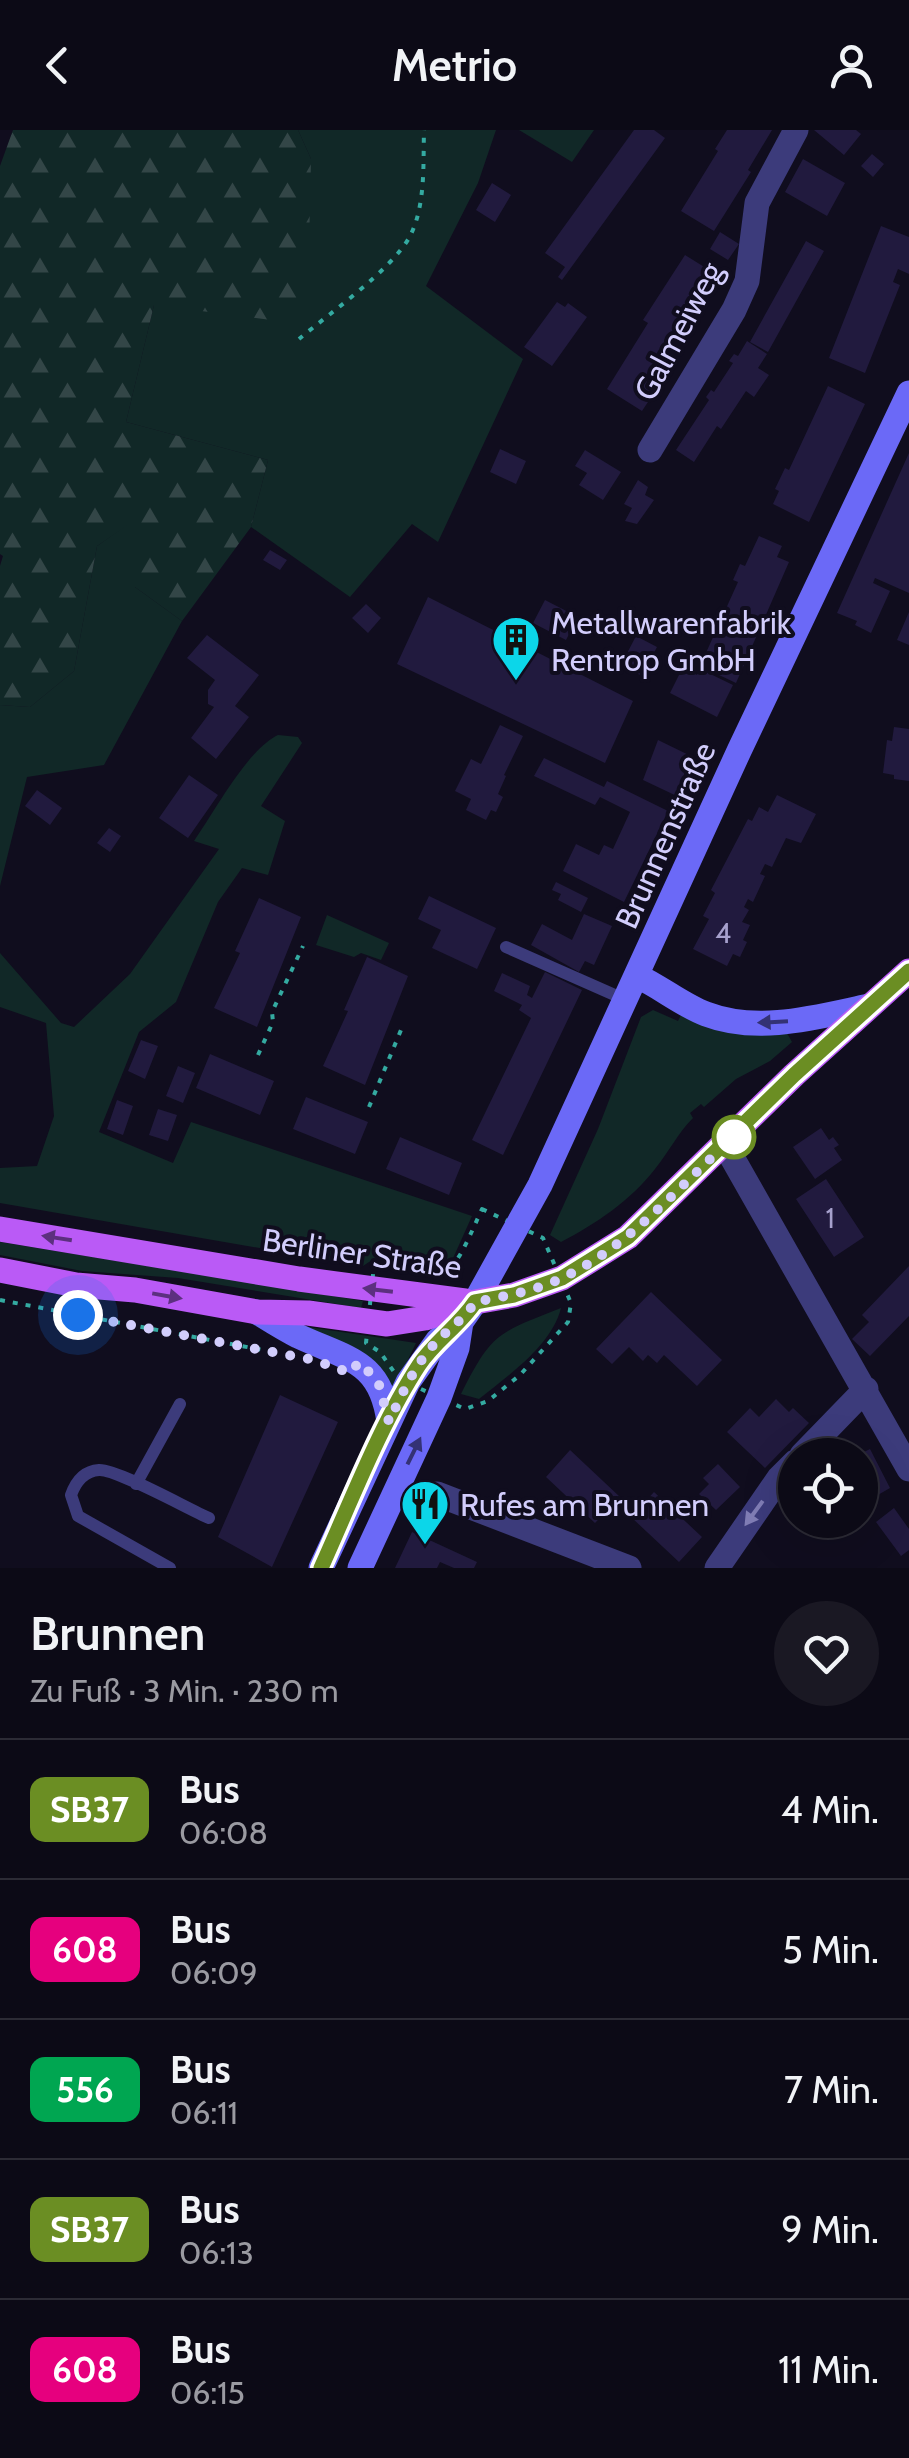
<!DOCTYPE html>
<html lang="de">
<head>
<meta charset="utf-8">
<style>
	:root { --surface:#0c0a16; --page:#1a1823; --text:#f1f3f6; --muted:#9a9aa1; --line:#2c2b35 }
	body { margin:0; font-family:Cabin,sans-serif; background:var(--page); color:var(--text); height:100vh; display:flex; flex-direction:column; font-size:38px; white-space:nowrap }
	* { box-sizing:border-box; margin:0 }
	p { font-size:32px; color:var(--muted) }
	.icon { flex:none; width:55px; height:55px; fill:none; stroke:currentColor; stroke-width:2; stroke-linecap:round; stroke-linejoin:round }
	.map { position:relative; height:1438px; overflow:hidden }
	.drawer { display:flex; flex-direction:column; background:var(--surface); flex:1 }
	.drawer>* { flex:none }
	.badge { padding:0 20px; border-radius:15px; font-size:35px; line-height:65px }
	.controls { position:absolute; left:778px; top:1308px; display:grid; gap:20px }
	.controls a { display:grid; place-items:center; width:100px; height:100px; border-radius:50%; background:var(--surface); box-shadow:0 10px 40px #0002,0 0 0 2px var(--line); font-size:50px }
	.you { position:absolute; width:50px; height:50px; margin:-25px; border:8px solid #fff; border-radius:50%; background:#1a73e8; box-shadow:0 0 0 15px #1a73e833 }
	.map>.badge { position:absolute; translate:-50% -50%; box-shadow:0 0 0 5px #fff }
	.round { display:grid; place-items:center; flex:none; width:105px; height:105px; border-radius:52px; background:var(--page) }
	.summary { display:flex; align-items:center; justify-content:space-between; height:170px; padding:0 30px }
	h1 { font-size:48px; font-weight:600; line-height:75px }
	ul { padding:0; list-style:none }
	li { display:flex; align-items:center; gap:30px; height:140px; padding:0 30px; border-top:2px solid var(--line) }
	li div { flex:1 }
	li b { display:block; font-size:38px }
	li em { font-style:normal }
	li .badge { min-width:110px; font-weight:700; text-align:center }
	header { display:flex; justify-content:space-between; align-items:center; height:130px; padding:0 30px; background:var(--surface); font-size:45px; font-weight:600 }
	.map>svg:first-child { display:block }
</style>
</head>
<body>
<header><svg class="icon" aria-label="back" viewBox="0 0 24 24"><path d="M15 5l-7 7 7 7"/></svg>Metrio<svg class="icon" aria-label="person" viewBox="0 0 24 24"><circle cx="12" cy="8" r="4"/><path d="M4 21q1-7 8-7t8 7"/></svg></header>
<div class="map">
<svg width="909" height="1438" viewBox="0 0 909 1438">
	<defs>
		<pattern id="forest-firs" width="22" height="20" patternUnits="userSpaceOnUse" patternTransform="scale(2.5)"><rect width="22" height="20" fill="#112827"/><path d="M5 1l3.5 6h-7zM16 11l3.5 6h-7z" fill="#334647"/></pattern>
	</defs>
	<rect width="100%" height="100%" fill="#100d1e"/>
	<!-- green -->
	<path fill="#112827" d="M298,0h198l-18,53 -52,103 97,73 -85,183 -26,-18 -62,73 -99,-70 17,-67 -142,-38 28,-117 157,-146z
		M519,0h75l-22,32z
		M135,389v68l47,34 -78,144 -77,12 -27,109v-181l30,2 44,-36 23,-125z
		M278,605l20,2 4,6 -41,63 24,15 -17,54 -26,-7 -24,34 -42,100 -37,30 -40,100 74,31 18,-41 281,94 -22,49 -5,3 -73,-8 -9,6 -363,-63v-35l37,-2 17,-50 -8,-93 -46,-16v-54l61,70 13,4 56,-53 89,-125 -25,-8c21,-30 53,-91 84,-106z
		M327,785l62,28 -8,17 -20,-7 -7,4 -38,-12z
		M653,880l25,11 3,-6 106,18 5,9 -22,19 -34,18 -32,28 -3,-3 -11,9 3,5c-16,16 -24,34 -38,51 -24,31 -59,55 -94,73l-11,-7 48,-106 43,-112z
		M0,1112l363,59 -2,7 -183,-30 -96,-7 -82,-16z
		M561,1178c-9,37 -53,68 -82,91l-18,-5c31,-62 37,-61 100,-86z
		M301,1196l115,17 -22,46c-22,-37 -54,-49 -93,-63z"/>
	<!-- forest -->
	<path fill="url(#forest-firs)" d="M13,0h285l13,29 -2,88 -15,76 -140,-18 -28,117 142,38 -17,67 -69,94 -47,-34v-67l-38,26 -23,125 -44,36 -30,-2v-139l3,-10 -3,-2v-388z"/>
	<!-- building -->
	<path fill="#211a3e" d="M634,0h20l11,8 -103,142 -4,-3 7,-10 -20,-14z
		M727,0h45l-24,40 3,2 -37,59 -33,-20 37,-60 -3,-2z
		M814,0h42l5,4 -17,21z
		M872,24l12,10 -11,13 -12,-11z
		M803,29l42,24 -18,33 -42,-24z
		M492,53l19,12 -16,27 -19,-12z
		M881,96l28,11v37l-11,-5 -5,13 7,3 -35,88 -36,-15z
		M720,102l19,12 -11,16 -18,-11z
		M806,111l18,10 -56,101 -18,-10z
		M685,125l37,23 -35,52 2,1 -8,13 4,2 -43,65 -35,-22 41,-66 -5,-3z
		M557,172l8,5 3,-4 19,14 -35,49 -28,-19z
		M747,211l20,13 -9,14 11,7 -15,22 -8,-6 -25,38 -4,-3 -23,36 -18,-12 33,-50 -3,-3 5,-7 3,2 19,-29 -4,-2 5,-7 4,2z
		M828,256l37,18 -56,118 -36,-18 6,-13 -4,-2 10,-21 4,2z
		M500,319l26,12 -10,23 -26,-12z
		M585,320l36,22 -18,28 -24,-15 8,-12 -12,-7z
		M909,323v140l-34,-15 -2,5 17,8 -19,42 -16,-8 2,-4 -20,-8z
		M638,350l10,7 -3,8 9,5 -17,24 -12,-3 7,-13 -8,-4z
		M759,406l23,10 -5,11 12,5 -53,121 -36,-17 38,-84 -5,-2 7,-16 5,2z
		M270,420l17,10 -7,10 -17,-10z
		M428,467l205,104 -28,62 -208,-99z
		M545,470l33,17 -12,23 -33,-17z
		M366,474l15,14 -13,15 -16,-15z
		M909,482v33l-12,-5z
		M589,485l19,10 -5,10 -19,-10z
		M207,505l52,40 -24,31 14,11 -33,42 -25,-21 23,-31 -6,-3v-14l7,-10 -28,-22z
		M636,506l21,11 -15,29 -21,-11z
		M683,537l14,8 3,-6 33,16 -16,32 -47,-24z
		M500,595l23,11 -19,39 2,1 -8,18 5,3 -7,15 -5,-2 -5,10 -20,-10 5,-11 -16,-8 16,-32 10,5z
		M894,597l15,2v52l-15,-2v-4l-11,-2 4,-33 5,1z
		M658,610l41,20 -18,38 -38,-18z
		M544,628l60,29 3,-6 61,30 -44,91 -61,-31 13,-27 23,11 5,-10 9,4 17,-37 -30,-15 -5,8 -61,-29z
		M189,645l29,20 -30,43 -29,-20z
		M37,660l25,18 -12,17 -25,-19z
		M777,665l39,19 -15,29 -15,-5 -14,29 -7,-3 -5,10 5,2 -12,26 -5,-3 -4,8 5,3 -7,12 8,3 -7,15 4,2 -7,15 -7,-3 -6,12 -34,-17 16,-30 -6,-3 12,-23 -4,-3 37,-71 4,2 7,-14 9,5z
		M109,698l12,8 -11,16 -13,-9z
		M556,752l32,16 -7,14 -23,-12 3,-6 -9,-4z
		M429,766l67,32 -19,41 -45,-21 9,-18 -23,-11z
		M259,768l42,19 -44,110 -43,-19 26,-55 -5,-2z
		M584,784l28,12 -18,39 -9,-4 -6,11 -48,-27 11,-21 30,16z
		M367,827l41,19 -43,109 -42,-19 25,-55 -4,-1z
		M545,842l37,18 -79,165 -31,-15 59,-122 -12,-8 3,-5 -28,-14 8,-18 28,13 -3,9 5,3z
		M141,910l17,6 -13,33 -17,-8z
		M210,924l64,27 -14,34 -64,-27z
		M178,936l17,7 -12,30 -17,-7z
		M306,967l62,25 -13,32 -62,-25z
		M117,970l16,6 -10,29 -16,-6z
		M158,979l19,6 -9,26 -19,-6z
		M821,998l8,12 4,-3 6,8 -5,3 8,12 -27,19 -22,-32z
		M400,1007l62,26 -13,32 -63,-26z
		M826,1049l38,58 -30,20 -38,-58z
		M909,1136v50l-39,40 -18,-17 17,-17 -7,-7z
		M651,1162l71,68 -25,26 -33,-31 -7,8 -9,-8 -5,6 -14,-14 -17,17 -16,-15z
		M280,1265l58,27 -66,145 -54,-30z
		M776,1269l13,13 4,-4 16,15 -44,45 -38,-36 23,-24 9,9z
		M870,1319l20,39 -26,15 -4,-7v-42z
		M570,1320l50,47 -25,26 -49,-46z
		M718,1334l22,23 -24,23 -17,-16 10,-10 -6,-6z
		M654,1362l48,45 -23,25 -48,-45z
		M894,1378l15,21v21l-8,6 -25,-34z
		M803,1390h37l-17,18z
		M412,1402l65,30 -3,6h-20l-14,-6 -3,6h-42z"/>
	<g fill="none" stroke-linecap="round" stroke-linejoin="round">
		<!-- path -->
		<path stroke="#34aaa1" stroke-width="4" stroke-dasharray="5 8" stroke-linecap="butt" d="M299,209c31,-26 91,-68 110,-101 17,-31 14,-74 15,-108
			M258,925l15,-33 -1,-10 31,-66
			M369,977l32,-77
			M482,1079l61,29 28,65 -3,19 -48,53 -32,26 -23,8 -66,-30 -19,-27 -14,-9 8,-78c82,10 73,21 108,-56z
			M0,1170l273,52"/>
		<!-- service -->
		<path stroke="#3c3b7b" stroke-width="12" d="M506,817l120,53
			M136,1354l44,-80
			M170,1438l-92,-52 -7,-21c5,-14 13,-24 28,-25 18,-1 89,39 110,48"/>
		<!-- minor -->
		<path stroke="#3c3b7b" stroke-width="25" d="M650,320l84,-140 13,-29 10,-78 39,-73
			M725,1015l184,324
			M802,1325l64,-66
			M437,1364l192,74
			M717,1438l62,-90 16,-16"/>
		<!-- secondary -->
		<path stroke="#6b69f7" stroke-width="25" d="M637,846c24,11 45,29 69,38 52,20 111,3 163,-8
			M257,1182c13,8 27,17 41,24 49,23 83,24 91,86
			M321,1438l87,-186 30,-42 23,-18 14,-20 65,-117 199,-434 170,-358
			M360,1438l79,-170 18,-50 4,-26"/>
		<!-- primary -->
		<path stroke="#ba5af6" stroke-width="25" d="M0,1099l299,50 166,22
			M0,1140l76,15 59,5 122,22 51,1 79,11 38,-6 50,-16 39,-7 48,-17 66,-41 166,-162 115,-104"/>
	</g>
	<!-- one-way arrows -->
	<defs><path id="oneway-solid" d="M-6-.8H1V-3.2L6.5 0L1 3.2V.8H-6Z" transform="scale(2.5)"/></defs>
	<g fill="#343275">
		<use href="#oneway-solid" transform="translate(773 892) rotate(177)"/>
		<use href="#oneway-solid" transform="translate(414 1321) rotate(-64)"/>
	</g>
	<g fill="#5c307f">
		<use href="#oneway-solid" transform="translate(57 1108) rotate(-171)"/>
		<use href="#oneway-solid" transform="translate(378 1160) rotate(-173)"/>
		<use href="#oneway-solid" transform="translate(167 1166) rotate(10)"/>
	</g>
	<use fill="#807db5" href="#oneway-solid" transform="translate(754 1383) rotate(126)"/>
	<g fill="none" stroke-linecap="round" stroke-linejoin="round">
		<!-- line casing -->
		<g stroke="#fff" stroke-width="22">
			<path id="line" d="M321,1438c29,-64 60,-145 98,-203 16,-24 40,-39 56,-63l39,-7 48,-17 66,-41 166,-162 115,-104"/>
		</g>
		<!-- line -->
		<use href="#line" stroke="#6b8e23" stroke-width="15"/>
		<!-- walk -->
		<path stroke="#d2cdfc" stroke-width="10" stroke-dasharray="0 18" d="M78,1185l236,45 36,13 9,-11 19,19 11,41c13,-28 26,-58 48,-81 14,-14 26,-21 38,-39 30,-6 61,-11 89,-25 67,-32 117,-93 170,-140"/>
	</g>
	<!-- icons -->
	<defs>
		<g id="building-pin" transform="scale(2.5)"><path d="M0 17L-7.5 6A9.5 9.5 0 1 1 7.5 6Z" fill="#0cd6e9" stroke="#100d1e"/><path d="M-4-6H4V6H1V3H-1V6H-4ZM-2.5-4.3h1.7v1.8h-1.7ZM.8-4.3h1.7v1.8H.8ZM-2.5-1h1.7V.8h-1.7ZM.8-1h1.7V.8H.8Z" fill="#111"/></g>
		<g id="restaurant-pin" transform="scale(2.5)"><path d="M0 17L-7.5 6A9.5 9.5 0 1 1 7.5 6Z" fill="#0cd6e9" stroke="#100d1e"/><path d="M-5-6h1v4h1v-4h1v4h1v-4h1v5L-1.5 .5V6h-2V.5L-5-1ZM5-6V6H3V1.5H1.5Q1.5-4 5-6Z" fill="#111"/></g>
	</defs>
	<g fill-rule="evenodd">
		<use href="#building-pin" x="516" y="510"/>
		<use href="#restaurant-pin" x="425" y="1374"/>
	</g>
	<!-- markers -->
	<circle fill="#fff" stroke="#6b8e23" stroke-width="5" cx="734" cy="1007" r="20"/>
	<g text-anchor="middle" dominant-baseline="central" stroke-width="8" stroke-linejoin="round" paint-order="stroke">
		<!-- number labels -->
		<g font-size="28" fill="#a6a0cc">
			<text x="723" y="803">4</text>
			<text x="830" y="1088">1</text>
		</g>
		<!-- street labels -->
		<g font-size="32" fill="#d2cdfc" stroke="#100d1e">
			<text transform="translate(678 201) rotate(-62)">Galmeiweg</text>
			<text transform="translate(665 705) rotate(-66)">Brunnenstraße</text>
			<text transform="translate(362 1123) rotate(8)">Berliner Straße</text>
		</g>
		<!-- poi labels -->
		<g font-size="32" fill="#d2cdfc" stroke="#100d1e" text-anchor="start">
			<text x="551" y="492">Metallwarenfabrik<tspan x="551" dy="37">Rentrop GmbH</tspan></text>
			<text x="460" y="1374">Rufes am Brunnen</text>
		</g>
	</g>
</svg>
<div class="controls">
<a><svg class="icon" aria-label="locate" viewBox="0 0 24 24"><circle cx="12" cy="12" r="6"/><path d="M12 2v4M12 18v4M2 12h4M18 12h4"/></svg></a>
</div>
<div class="you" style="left:78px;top:1185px"></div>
</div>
<section class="drawer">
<div class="summary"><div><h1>Brunnen</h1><p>Zu Fuß · 3 Min. · 230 m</p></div><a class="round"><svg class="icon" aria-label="heart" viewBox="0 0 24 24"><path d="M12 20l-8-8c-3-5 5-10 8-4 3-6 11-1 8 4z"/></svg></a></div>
<ul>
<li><span class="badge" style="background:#6b8e23;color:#fff">SB37</span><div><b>Bus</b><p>06:08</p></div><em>4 Min.</em></li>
<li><span class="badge" style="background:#e6007e;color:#fff">608</span><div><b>Bus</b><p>06:09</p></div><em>5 Min.</em></li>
<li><span class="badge" style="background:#00a651;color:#fff">556</span><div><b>Bus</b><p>06:11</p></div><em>7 Min.</em></li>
<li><span class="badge" style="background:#6b8e23;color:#fff">SB37</span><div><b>Bus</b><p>06:13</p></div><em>9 Min.</em></li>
<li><span class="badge" style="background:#e6007e;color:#fff">608</span><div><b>Bus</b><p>06:15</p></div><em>11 Min.</em></li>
</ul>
</section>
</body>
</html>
